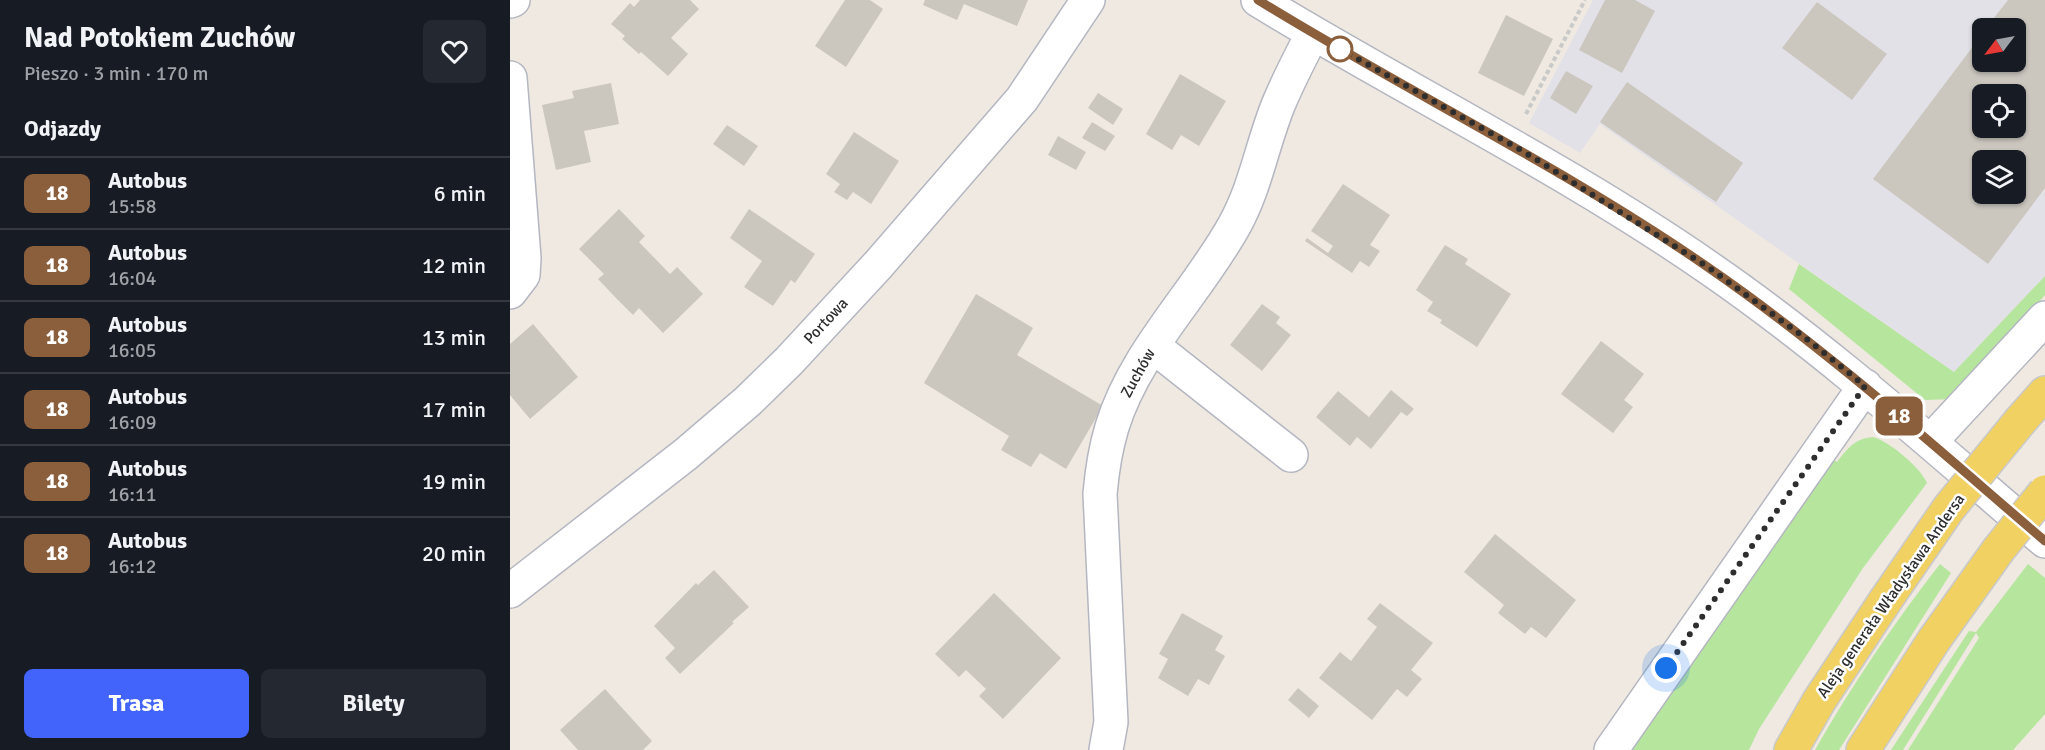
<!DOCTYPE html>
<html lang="pl">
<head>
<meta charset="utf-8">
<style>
	:root { --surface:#171b24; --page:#242831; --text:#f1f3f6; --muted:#9ea1a6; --line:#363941; --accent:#4264fb }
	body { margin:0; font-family:Signika,sans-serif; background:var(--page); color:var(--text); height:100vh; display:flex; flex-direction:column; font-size:22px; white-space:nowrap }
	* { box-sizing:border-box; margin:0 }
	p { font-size:20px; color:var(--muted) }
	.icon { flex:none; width:33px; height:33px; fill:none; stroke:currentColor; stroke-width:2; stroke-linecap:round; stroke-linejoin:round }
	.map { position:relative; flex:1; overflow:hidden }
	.sheet { display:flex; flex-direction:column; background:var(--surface); width:510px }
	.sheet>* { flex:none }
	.badge { padding:0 12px; border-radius:9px; font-size:21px; line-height:39px }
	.needle { width:39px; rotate:238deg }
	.controls { position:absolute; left:1462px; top:18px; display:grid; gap:12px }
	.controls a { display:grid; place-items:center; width:54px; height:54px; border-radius:9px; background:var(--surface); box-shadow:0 2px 4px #0004; font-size:30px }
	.you { position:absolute; width:30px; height:30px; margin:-15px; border:4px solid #fff; border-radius:50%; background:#1a73e8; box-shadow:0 0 0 9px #1a73e833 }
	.map>.badge { position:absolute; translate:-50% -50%; box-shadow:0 0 0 3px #fff }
	h2 { padding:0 24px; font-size:22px; line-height:54px }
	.round { display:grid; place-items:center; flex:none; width:63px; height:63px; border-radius:9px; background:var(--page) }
	.summary { display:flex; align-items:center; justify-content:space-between; height:102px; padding:0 24px }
	h1 { font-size:28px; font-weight:800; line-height:45px }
	.button { display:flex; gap:12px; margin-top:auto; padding:12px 24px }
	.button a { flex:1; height:69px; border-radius:9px; background:var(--accent); color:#fff; font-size:24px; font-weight:800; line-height:69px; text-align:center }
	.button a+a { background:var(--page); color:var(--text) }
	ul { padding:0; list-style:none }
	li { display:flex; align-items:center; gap:18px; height:72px; padding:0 24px; border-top:2px solid var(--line) }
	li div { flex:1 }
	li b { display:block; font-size:22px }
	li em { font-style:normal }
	li .badge { min-width:66px; font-weight:700; text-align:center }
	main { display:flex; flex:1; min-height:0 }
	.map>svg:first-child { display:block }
</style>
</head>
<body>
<main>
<section class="sheet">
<div class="summary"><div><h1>Nad Potokiem Zuchów</h1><p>Pieszo · 3 min · 170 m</p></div><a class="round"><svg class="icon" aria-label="heart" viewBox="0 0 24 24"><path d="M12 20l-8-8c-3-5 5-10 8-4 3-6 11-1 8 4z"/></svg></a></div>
<h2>Odjazdy</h2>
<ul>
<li><span class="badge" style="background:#8b5e3c;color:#fff">18</span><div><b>Autobus</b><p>15:58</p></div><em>6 min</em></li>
<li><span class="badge" style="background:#8b5e3c;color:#fff">18</span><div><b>Autobus</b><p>16:04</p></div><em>12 min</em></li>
<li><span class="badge" style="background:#8b5e3c;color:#fff">18</span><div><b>Autobus</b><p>16:05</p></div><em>13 min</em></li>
<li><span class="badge" style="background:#8b5e3c;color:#fff">18</span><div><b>Autobus</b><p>16:09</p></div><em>17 min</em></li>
<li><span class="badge" style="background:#8b5e3c;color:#fff">18</span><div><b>Autobus</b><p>16:11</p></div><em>19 min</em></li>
<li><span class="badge" style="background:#8b5e3c;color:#fff">18</span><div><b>Autobus</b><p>16:12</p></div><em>20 min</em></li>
</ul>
<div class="button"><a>Trasa</a><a>Bilety</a></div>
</section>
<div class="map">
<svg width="1535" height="750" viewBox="0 0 1535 750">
	<rect width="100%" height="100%" fill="#efe9e1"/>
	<!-- industrial -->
	<path fill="#e3e1e8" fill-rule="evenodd" d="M1083,0h452v276l-91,96 -354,-248 -20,29 -51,-30zM1473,28h33v34h-33zM1473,94h33v34h-33zM1473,160h33v34h-33z"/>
	<!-- green -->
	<path fill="#b6e59e" d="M1289,264l155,108 91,-96v19l-92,104 -28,1 -136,-111z
		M1363,437c16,4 48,31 54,46l-64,85 -104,161 -10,21h-120l201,-292 7,4c11,-14 17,-23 36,-25z
		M1430,564l11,9 -112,177h-24c37,-65 79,-127 125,-186z
		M1518,564l17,14v136l-32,36h-105l71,-112 -3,-5 -73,117h-12l78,-119 7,1z"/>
	<!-- building -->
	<path fill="#cbc7bf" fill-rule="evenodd" d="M130,0h50l9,9 -28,29 17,16 -20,22 -27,-24 -2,2 -17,-15 3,-3 -14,-12 19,-21 4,4z
		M335,0h25l13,9 -37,58 -31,-21z
		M415,0h103l-11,26 -53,-22 -7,16 -34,-15z
		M1095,0h30l20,11 -33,62 -43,-23z
		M1498,0h37v188l-57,76 -115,-85 110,-146v29h33v-34h-30zM1473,94h33v34h-33zM1473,160h33v34h-33z
		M1307,2l70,52 -35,46 -70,-52z
		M996,15l47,24 -29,57 -46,-23z
		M1056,71l27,15 -17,28 -26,-16z
		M670,74l46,27 -27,45 -18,-11 -9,15 -26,-16z
		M1117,82l116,81 -27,39 -116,-80z
		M101,83l8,41 -35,7 7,31 -35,8 -14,-65 32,-7 -2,-7z
		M588,93l25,16 -10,16 -25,-17z
		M582,122l23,14 -10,15 -23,-13z
		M217,125l31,21 -14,20 -31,-22z
		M344,132l45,29 -28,43 -18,-12 -6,8 -13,-8 6,-8 -14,-10z
		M548,136l28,16 -10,18 -28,-15z
		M833,184l47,31 -20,30 10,6 -11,16 -9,-6 -8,12 -47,-32 2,-3 21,15 5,-7 -22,-15z
		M109,209l26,27 -6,6 31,32 7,-7 26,27 -40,39 -24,-25 -6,7 -18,-18 -17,-18 6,-5 -25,-25z
		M239,209l66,45 -20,29 -4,-3 -18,26 -29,-19 18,-26 -32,-23z
		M935,245l23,14 -3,5 46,30 -34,53 -37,-24 2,-3 -15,-9 6,-9 -17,-12z
		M466,294l57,34 -16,27 86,51 -37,63 -26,-16 -9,14 -30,-17 8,-14 -85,-53z
		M752,304l18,13 -4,6 15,12 -29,36 -32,-26z
		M23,324l45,53 -48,42 -20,-24v-51z
		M1091,341l43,33 -20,26 9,7 -20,26 -52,-39z
		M881,390l23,19 -7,7 -6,-4 -30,37 -14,-12 -7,9 -34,-29 22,-26 31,26z
		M985,534l81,66 -30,38 -15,-11 -6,7 -27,-21 6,-8 -40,-33z
		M204,570l35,37 -17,15 2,1 -54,51 -15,-16 10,-10 -21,-22 42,-43 2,2z
		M484,593l67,65 -58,61 -24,-23 7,-7 -20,-19 -7,7 -24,-23z
		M870,603l53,40 -22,27 11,9 -15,18 -10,-8 -25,31 -53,-42 21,-26 11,9 26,-34 -10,-8z
		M672,613l41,23 -8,14 10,6 -16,29 -11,-6 -10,17 -30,-18 10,-19 -9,-5z
		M788,688l21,18 -10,12 -21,-18z
		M95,689l47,52 -9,9h-65l-18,-20z"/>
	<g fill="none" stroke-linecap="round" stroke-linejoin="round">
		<!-- minor casing -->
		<g stroke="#b4b7c1" stroke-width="36">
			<path id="minor" d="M748,0c149,91 307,168 451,268 119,82 226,179 336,273
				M0,1l3,-1
				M0,78l14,180 -1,17 -13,17
				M643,346l138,109
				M1420,442l115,-124
				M0,591l176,-137 62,-53 41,-40 89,-96 144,-166 66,-99
				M596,750l5,-28 -11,-228c2,-23 5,-44 12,-67 23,-75 84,-133 122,-201 22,-39 28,-82 45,-123 10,-24 22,-47 34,-70
				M1101,750l254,-364"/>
		</g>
		<!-- major casing -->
		<g stroke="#c9c9c9" stroke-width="36">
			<path id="major" d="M1511,420l24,-27
				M1281,750l28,-49 66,-100
				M1353,750l71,-110"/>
		</g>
		<!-- path -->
		<path stroke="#c9c9c9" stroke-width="4" stroke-dasharray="4.5 3" stroke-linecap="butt" d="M1016,114l59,-114"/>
		<!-- minor -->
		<use href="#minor" stroke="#fff" stroke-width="33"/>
		<!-- major -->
		<use href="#major" stroke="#f2d163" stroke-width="33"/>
		<!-- major-bridge casing -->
		<g stroke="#c9c9c9" stroke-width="36" stroke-linecap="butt">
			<path id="major-bridge" d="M1375,601l64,-93 72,-88
				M1424,640l65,-91 46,-57"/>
		</g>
		<!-- major-bridge -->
		<use href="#major-bridge" stroke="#f2d163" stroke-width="33"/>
	</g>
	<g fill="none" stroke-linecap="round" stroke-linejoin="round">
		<!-- line casing -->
		<g stroke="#fff" stroke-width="14">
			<path id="line" d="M748,0c149,92 307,168 451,268 119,82 226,179 336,273"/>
		</g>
		<!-- line -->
		<use href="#line" stroke="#8b5e3c" stroke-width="9"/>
		<!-- walk -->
		<path stroke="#2e2e2e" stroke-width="6" stroke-dasharray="0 10.8" d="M830,49l181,101 187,117 100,73 57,46 -199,282"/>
	</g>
	<!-- markers -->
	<circle fill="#fff" stroke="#8b5e3c" stroke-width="3" cx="830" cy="49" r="12"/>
	<g text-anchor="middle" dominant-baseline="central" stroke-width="5" stroke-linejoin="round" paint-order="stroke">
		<!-- street labels -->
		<g font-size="16" fill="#2e2e2e" stroke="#fff">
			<text transform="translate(316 321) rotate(-47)">Portowa</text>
			<text transform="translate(628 373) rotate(-61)">Zuchów</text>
			<text transform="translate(1381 596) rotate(-55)">Aleja generała Władysława Andersa</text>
		</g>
	</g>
</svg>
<div class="controls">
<a><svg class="needle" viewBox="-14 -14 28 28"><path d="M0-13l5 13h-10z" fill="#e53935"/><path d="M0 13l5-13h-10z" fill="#9ea1a6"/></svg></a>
<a><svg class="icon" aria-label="locate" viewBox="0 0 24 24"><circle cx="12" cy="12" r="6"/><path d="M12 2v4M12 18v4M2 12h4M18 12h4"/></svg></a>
<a><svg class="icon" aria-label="layers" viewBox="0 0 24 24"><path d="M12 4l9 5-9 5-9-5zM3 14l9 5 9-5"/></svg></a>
</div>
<div class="you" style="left:1156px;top:668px"></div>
<b class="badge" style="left:1389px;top:416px;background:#8b5e3c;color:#fff">18</b>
</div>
</main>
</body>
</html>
